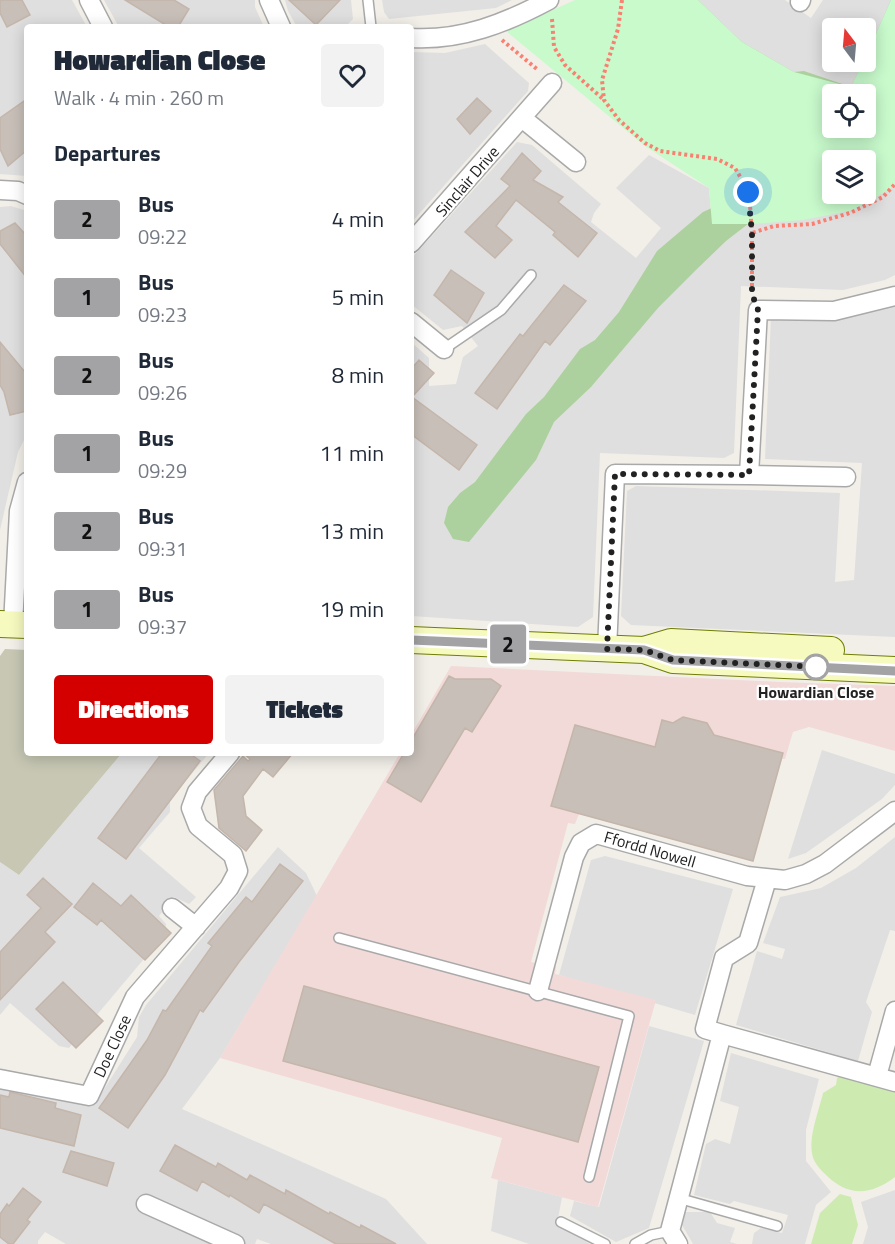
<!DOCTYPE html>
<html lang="en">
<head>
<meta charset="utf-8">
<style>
	:root { --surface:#fff; --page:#f2f2f3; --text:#1f2937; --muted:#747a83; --accent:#d40000 }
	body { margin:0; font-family:"Titillium Web",sans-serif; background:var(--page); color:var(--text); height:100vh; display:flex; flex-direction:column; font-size:22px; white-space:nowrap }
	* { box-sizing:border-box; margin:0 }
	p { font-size:20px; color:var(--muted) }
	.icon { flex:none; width:33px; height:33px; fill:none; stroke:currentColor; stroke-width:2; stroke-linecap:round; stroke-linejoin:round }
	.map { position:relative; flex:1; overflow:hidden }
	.details { position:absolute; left:24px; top:24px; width:390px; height:732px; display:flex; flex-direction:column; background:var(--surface); border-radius:6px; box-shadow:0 3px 15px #0003 }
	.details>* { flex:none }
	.badge { padding:0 12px; border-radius:4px; font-size:21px; line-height:39px }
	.needle { width:39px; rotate:344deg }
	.controls { position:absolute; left:822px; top:18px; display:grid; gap:12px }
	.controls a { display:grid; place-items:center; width:54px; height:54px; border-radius:6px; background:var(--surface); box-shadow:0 3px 15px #0003; font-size:30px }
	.you { position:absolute; width:30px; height:30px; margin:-15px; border:4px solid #fff; border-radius:50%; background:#1a73e8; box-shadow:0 0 0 9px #1a73e833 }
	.map>.badge { position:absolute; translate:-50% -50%; box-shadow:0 0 0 3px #fff }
	h2 { padding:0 30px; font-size:22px; line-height:54px }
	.round { display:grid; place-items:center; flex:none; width:63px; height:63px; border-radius:6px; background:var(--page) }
	.head { display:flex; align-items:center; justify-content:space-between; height:102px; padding:0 30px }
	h1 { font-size:28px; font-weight:800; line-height:45px }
	.cta { display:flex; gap:12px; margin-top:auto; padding:12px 30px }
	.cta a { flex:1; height:69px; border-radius:6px; background:var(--accent); color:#fff; font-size:24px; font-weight:800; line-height:69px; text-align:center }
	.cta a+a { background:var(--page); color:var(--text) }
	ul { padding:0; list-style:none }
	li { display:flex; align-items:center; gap:18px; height:78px; padding:0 30px }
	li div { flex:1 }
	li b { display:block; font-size:22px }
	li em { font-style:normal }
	li .badge { min-width:66px; font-weight:700; text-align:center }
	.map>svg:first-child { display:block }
</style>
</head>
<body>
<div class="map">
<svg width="895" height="1244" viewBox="0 0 895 1244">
	<rect width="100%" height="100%" fill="#f2efe9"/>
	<!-- residential -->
	<path fill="#e0dfdf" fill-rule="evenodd" d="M0,0h72l15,27h-60v149l-27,-2z
		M104,0h151v7l9,20h-145z
		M285,0h66l2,19 -6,6 -8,2h-42l-9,-16z
		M382,0h130l-16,8 -107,11 -5,-7z
		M687,0h98l26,18 12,-18h72l-37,94h-26l-40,5zM832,28h34v34h-34z
		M485,44l44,39 -1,8 -117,132v-171l34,1z
		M517,142l15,3 69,59 -7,9 -3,9 45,36 25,-30 -45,-40 33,-33 60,33 3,36 141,-14 42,-41v106l-10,5 -42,10 -102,-4 -7,167 -10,5 -124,-5 -7,164 -15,10 -167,-11v-274l18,16v28l27,-2 7,-27 15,-11 -16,-20 -19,4 -32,-26v-45z
		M11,206l16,5v223l-9,18 -18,78v-323z
		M895,302v335l-264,-12 -10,-9 6,-125 9,-5 204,7 -5,89 19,-2 8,-117 -97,-4 6,-143 72,2z
		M822,750l73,24v11l-13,14 -76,54 -18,6z
		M122,753h87l-39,47v12l-31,36 57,49 -7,7 -15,-7 -15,19 7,8 -1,10 -96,114 -10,-2 -49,-43 -10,12v-153l19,13z
		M895,837v94l-5,-1 -24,72 6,10 -14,49 -122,-36 21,-74 25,8 3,-10 -22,-6 17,-46 41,-9 35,-20z
		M278,847l28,26 11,23 -97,162 -38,51 204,90 41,45h-156l-14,-5 -2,5h-189l-21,-12 -7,9v3h-38v-156l96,14 41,-65 2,-20 7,-12z
		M605,856l128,33 -38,126 -136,-40 32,-115z
		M649,1026l55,15 -55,187 -33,14 -46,-26 4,-15 25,6z
		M731,1053l88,26 -13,51v31l25,31 -15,13 -11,39h-53l2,-11 7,-5 21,5 6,-18 -54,-14 -4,3 -36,-9 12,-51 9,-5 15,5 9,-37 -19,-6z
		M498,1180l64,17 -5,27 33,20h-61l-38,-13z
		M895,1190v54h-32l5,-17 -7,-25z
		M680,1212h30l7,11 18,5 -5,14 7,2h-44l-11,-19z"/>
	<!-- commercial -->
	<path fill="#f2dad9" d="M451,666l329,16 115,4v65l-86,-24 -16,5 -8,27h-3l-29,102 -174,-47 -4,10 -7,-1 -37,139 25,5 -1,7 101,26 -58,207 -107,-29 11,-40 -282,-80 180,-305h11v-18z"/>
	<!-- construction -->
	<path fill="#c7c7b4" d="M5,649l22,1v103h95l-103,122 -19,-13v-206z"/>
	<!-- grass -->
	<path fill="#cdebb0" d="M840,1076l55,15v86c-26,20 -49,19 -71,-4 -6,-6 -11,-12 -12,-20 -3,-19 7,-42 11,-60l13,-8 1,-7z
		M840,1194l11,3 7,28 -6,19h-41l9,-31z"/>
	<!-- forest -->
	<path fill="#add19e" d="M698,0l44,42 52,30 10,-1 47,16 12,-25h3v-6l25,-56h4v150l-29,-56h-34l-75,123 -31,24 -29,28 -39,39 -67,79 -37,35 -18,38 -67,82 -16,-3 -9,-16 4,-16 12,-14 15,-11 51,-68 18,-17 36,-48 15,-9 24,-28 38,-61 46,-39 13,-6z"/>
	<!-- park -->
	<path fill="#c8facc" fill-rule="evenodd" d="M575,0h123l44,42 52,30 57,15 12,-25h3v-6l25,-56h4v184l-5,5 -37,21 -50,10 -50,4h-41l-3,-36 -64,-42 -139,-115zM866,94v34h-34v-34zM832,160h34v34h-34z"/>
	<!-- building -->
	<path fill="#c7bfb8" stroke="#c4b6ab" stroke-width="1.5" d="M0,0h22l8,15 -23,12 -7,-14z
		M125,0h49l15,9 -11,18h-9z
		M289,0h51l-24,25z
		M477,98l14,13 -21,23 -13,-15z
		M27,99v51l-19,16 -8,-17v-31z
		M522,153l19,18 -8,9 30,17 -5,5 39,31 -19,24 -25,-22 2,-3 -39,-32 -20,26 16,14 -17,18 -30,-26 45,-46 -9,-7z
		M15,223l12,13v42l-27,-34v-13z
		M451,270l33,23 -17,30 -33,-28z
		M564,285l22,16 -36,44 -5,-4 -48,68 -22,-16 45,-59 3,2z
		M0,342l25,30 2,7v32l-17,4 -6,-23 -4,-7z
		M419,360l15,13 -22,24 65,48 -18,25 -48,-36v-65z
		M449,676l6,3h36l10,7 -29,46 -7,-4 -44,74 -34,-20 17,-29h7v-12z
		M683,717l24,6 7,12 69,18 -30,108 -202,-55 24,-81 80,22 7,-27 11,3z
		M162,753h27l11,8 -74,98 -28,-21z
		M243,753h50l-20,24 -10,-8 -20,27 3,20 16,14 -16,21 -27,-23 -5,-38 29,-34 5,5 2,-2z
		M280,864l23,17 -64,81 -36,50 -3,-2 -35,65 -37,53 -29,-20 48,-68 16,-30 3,1 46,-65 -4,-3 38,-46 6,5z
		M43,878l29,26 -27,28 10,10 -55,58v-48l41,-44 -14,-13z
		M93,883l28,23 10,-11 40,38 -26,27 -44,-40 -4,5 -23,-18z
		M63,982l40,39 -27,27 -40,-39z
		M304,986l295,81 -21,75 -295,-81z
		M10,1092l46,11 -1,5 26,7 -7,31 -74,-18v-33l9,2z
		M175,1145l41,22 2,-4 29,17 3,-5 35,19 1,-4 43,24 1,-2 30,16 1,-3 35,19h-60l-72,-40 -5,9 -29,-18 -1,2 -27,-16 -5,10 -37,-20z
		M71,1151l43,12 -7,23 -44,-14z
		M23,1188l18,14 -14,18 3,2 -17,22h-4l-9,-7v-23l7,-10 2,2z"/>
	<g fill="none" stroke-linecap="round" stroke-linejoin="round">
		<!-- lane casing -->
		<g stroke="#a9a9a9" stroke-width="12">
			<path id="lane" d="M368,0l3,27
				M444,349l57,-39 30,-35
				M339,938l290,78 -40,161
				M678,1198l99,28
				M561,1222l44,22
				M635,1244l16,-9 19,-4"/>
		</g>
		<!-- street casing -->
		<g stroke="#a9a9a9" stroke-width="21">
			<path id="street" d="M89,0l14,27
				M269,0l12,27
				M800,2l1,-2
				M411,38c50,3 95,-15 138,-38
				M522,118l54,44
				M0,190l18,1 9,4
				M411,243l141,-160
				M411,322l33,27
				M749,475l97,2
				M13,625l6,-114 8,-29
				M607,649l8,-175 134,1 9,-165 76,1 61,-15
				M172,908l24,19
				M538,991l36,-134 7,-14 15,-9 151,42 38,4 21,-6 19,-10 70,-53
				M722,1034l-17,-5 19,-71 24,-15 19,-64
				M877,1076l18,-65
				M0,1079l89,17 46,-99 94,-109 9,-17 -5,-16 -35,-29 -7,-18 6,-16 33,-39
				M146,1204l89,40
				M678,1244l-8,-13 52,-197 173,48"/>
		</g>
		<!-- secondary casing -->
		<g stroke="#707d05" stroke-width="28">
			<path id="secondary" d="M0,624l27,1
				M411,640l233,10 29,10 222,10
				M644,650l27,-8 160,8"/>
		</g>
		<!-- path -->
		<path stroke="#fa8072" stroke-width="4" stroke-dasharray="3 3" stroke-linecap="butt" d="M622,0l-4,29 -16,51 2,20 15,20 26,23 15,8 57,8 18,9 14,24 3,41
			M552,19l2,28 11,18 38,34
			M502,40l36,30
			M752,292v-59l22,-7 38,-2 38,-11 33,-16 12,-13"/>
		<!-- lane -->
		<use href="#lane" stroke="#fff" stroke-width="9"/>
		<!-- street -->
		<use href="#street" stroke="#fff" stroke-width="18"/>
		<!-- secondary -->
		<use href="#secondary" stroke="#f7fabf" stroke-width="26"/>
	</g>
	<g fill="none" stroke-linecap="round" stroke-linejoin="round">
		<!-- line casing -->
		<g stroke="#fff" stroke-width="14">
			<path id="line" d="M411,640l233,10 29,10 222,11"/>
		</g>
		<!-- line -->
		<use href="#line" stroke="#a3a3a5" stroke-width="9"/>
		<!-- walk -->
		<path stroke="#222" stroke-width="6" stroke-dasharray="0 10.8" d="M748,192l4,41v61l6,16 -9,165 -134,-1 -8,175 37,1 29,10 151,7h-8"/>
	</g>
	<!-- markers -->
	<circle fill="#fff" stroke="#a3a3a5" stroke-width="3" cx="816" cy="667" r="12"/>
	<g text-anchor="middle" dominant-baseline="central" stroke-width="4.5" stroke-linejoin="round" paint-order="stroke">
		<!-- street labels -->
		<g font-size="16" fill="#222" stroke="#fff">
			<text transform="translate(467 181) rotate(-49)">Sinclair Drive</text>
			<text transform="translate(650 849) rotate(16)">Ffordd Nowell</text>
			<text transform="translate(112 1046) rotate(-65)">Doe Close</text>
		</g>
		<!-- stop labels -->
		<g font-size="16" font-weight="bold" fill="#222" stroke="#fff">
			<text x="816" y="692">Howardian Close</text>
		</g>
	</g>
</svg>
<div class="controls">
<a><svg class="needle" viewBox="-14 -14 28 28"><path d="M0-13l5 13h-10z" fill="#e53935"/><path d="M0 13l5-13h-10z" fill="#747a83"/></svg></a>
<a><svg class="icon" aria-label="locate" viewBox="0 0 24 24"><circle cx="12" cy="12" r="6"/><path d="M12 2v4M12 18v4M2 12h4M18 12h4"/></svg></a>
<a><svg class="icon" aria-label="layers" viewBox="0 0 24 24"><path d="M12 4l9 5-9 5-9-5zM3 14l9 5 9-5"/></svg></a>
</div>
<div class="you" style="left:748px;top:192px"></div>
<b class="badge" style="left:508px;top:644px;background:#a3a3a5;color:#111">2</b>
<section class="details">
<div class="head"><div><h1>Howardian Close</h1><p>Walk · 4 min · 260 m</p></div><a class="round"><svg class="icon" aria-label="heart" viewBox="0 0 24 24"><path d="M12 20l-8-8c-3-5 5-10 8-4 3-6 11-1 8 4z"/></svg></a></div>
<h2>Departures</h2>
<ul>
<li><span class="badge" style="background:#a3a3a5;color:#111">2</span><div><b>Bus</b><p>09:22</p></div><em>4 min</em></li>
<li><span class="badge" style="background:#a3a3a5;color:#111">1</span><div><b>Bus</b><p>09:23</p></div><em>5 min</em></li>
<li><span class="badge" style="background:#a3a3a5;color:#111">2</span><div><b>Bus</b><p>09:26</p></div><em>8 min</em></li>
<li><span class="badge" style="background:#a3a3a5;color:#111">1</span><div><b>Bus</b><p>09:29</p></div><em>11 min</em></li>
<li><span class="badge" style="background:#a3a3a5;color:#111">2</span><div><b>Bus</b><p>09:31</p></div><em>13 min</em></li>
<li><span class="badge" style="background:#a3a3a5;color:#111">1</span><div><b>Bus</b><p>09:37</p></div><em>19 min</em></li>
</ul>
<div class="cta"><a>Directions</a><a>Tickets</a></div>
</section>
</div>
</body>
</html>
